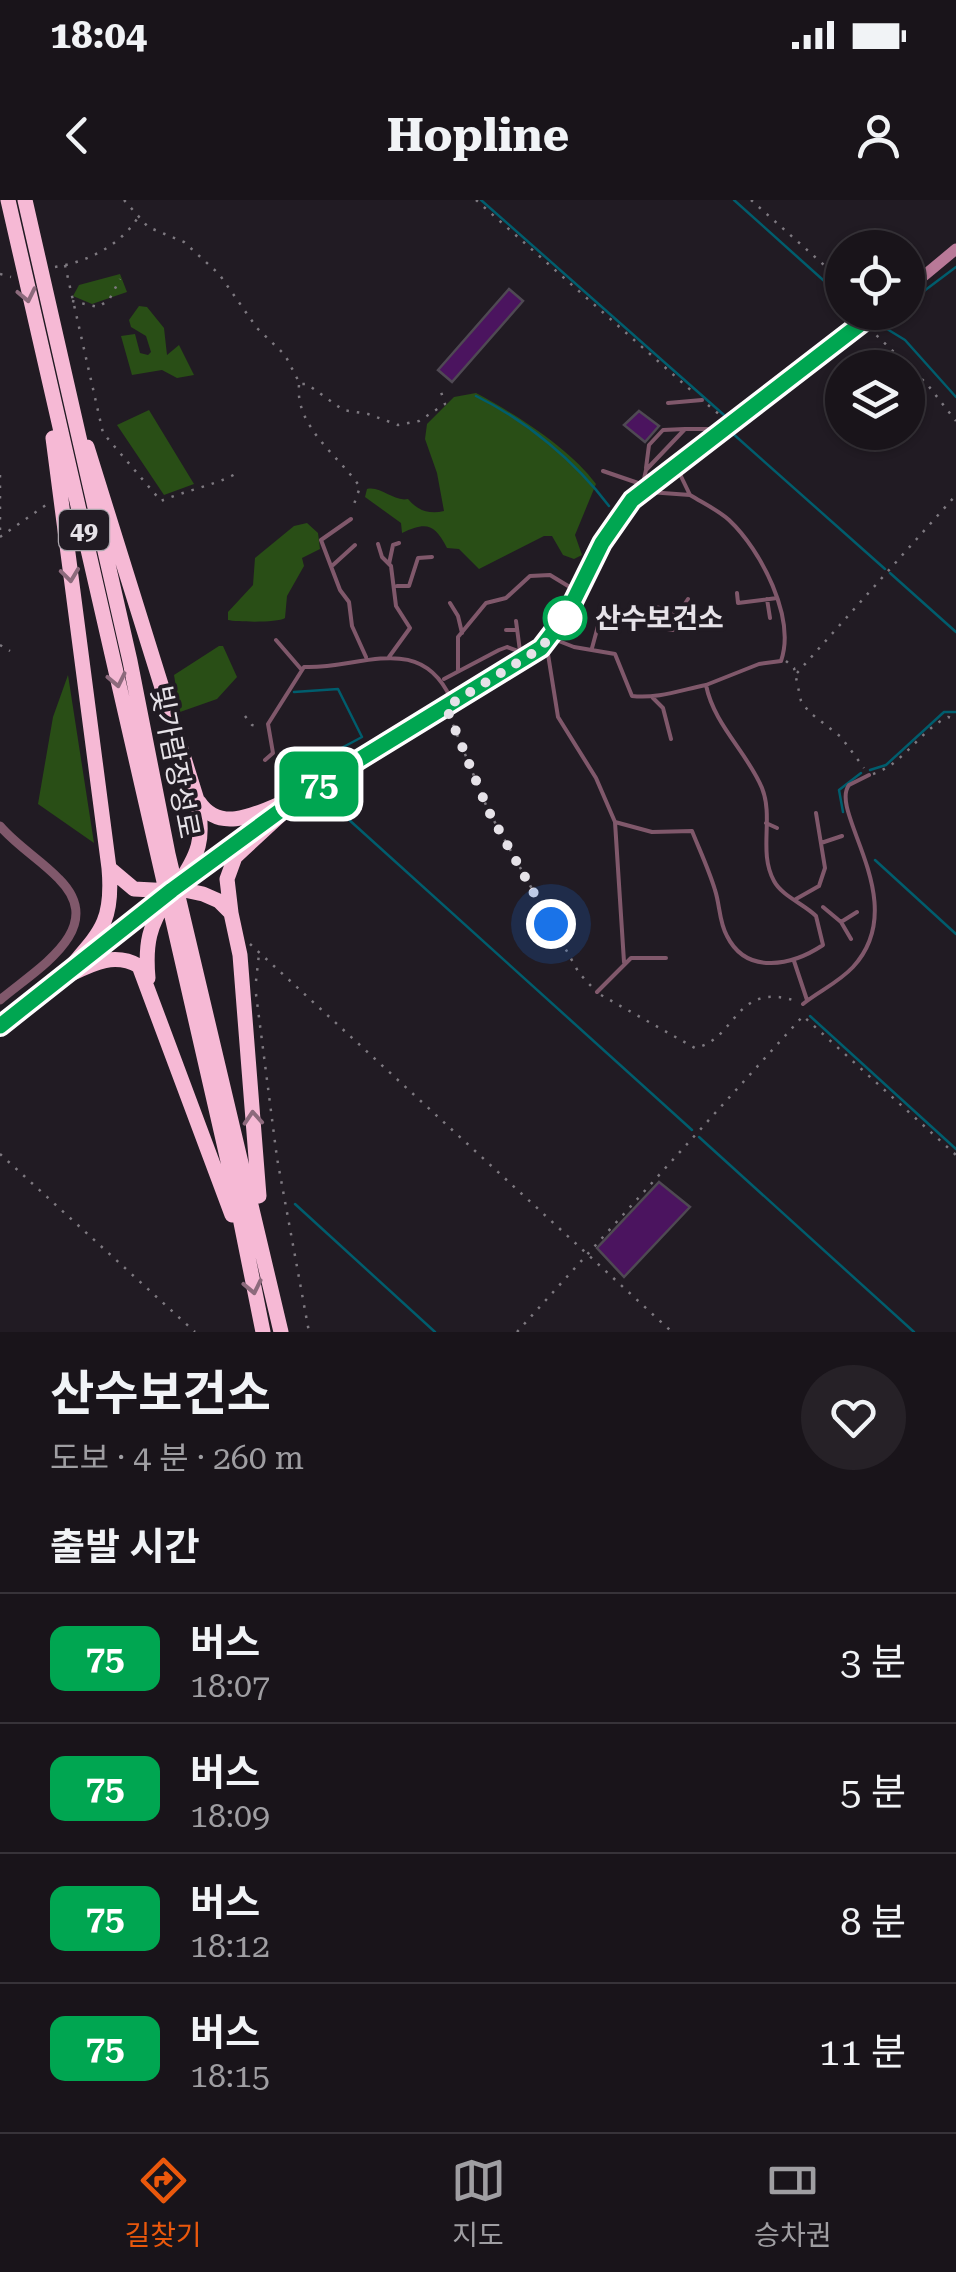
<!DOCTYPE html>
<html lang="ko">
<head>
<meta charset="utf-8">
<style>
	:root { --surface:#19141a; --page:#262127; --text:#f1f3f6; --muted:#9f9ea2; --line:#373339; --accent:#ea580c }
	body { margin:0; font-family:"Roboto Serif","Noto Sans KR",serif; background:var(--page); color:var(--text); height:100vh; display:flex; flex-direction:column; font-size:38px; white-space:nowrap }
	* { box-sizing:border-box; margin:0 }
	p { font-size:32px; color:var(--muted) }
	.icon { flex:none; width:55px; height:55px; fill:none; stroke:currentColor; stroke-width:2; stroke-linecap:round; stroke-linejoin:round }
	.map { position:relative; height:1132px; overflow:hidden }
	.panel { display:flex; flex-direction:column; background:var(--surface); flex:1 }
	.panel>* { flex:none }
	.badge { padding:0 20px; border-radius:15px; font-size:35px; line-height:65px }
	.buttons { position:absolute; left:825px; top:30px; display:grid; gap:20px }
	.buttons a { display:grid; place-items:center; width:100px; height:100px; border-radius:50%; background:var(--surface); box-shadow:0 2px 8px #0004,0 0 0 2px var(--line); font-size:50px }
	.you { position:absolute; width:50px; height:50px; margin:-25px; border:8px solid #fff; border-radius:50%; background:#1a73e8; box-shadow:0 0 0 15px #1a73e833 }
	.map>.badge { position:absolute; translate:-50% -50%; box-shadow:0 0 0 5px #fff }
	h2 { padding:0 50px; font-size:38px; line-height:90px }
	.round { display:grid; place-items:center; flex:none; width:105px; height:105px; border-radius:52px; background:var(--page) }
	.overview { display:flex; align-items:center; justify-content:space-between; height:170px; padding:0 50px }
	h1 { font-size:48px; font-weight:700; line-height:75px }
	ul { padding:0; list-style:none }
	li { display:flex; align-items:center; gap:30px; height:130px; padding:0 50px; border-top:2px solid var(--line) }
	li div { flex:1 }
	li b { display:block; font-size:38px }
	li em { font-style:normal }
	li .badge { min-width:110px; font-weight:700; text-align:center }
	.status { display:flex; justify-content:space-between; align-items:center; height:70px; padding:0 50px; background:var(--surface); direction:ltr }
	.status svg { height:28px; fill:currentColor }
	header { display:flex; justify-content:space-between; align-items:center; height:130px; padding:0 50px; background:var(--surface); font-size:45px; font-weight:700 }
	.tabs { display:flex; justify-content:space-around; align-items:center; height:140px; border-top:2px solid var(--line); background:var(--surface); font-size:28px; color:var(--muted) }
	.tabs a { display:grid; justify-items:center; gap:5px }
	.tabs .selected { color:var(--accent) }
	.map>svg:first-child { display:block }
</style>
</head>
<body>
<div class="status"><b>18:04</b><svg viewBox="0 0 49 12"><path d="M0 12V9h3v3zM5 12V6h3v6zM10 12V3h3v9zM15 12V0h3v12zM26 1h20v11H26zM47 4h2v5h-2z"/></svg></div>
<header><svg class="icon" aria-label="back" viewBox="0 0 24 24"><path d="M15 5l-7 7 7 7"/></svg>Hopline<svg class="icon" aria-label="person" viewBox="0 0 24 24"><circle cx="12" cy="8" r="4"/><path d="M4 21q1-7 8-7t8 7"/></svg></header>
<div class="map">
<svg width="956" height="1132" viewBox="0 0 956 1132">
	<rect width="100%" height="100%" fill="#211b23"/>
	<!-- green -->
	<path fill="#294e16" d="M120,74l7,18 -35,12 -19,-8 6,-11z
		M139,106l8,1 17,21 3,27 12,-10 15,30 -17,3 -15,-8 -30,5 -11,-39 14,-2 5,19 8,2 3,-3 -5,-16 -15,-9 -2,-7z
		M476,193c38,20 95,56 120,91l-21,51 7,20 -8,4 -11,-4 -11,-19h-8l-65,33 -20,-20 -12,-1c-13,-25 -21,-26 -45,-15l-1,-10 -36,-26 2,-8c15,-3 26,13 41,10 9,11 21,16 36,12l-7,-38 -12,-34 2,-15 27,-27z
		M149,210l45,74 -30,11 -47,-70z
		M307,323l11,10 2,16 -18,9 2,8 -17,30 -2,22c-7,5 -48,4 -57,2v-8l25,-27 2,-27 39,-32z
		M219,446h4l14,31 -20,22 -37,13 -6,-37z
		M68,475l26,168 -56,-39 15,-87z"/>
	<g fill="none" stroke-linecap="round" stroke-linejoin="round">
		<!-- stream -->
		<path stroke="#005d6d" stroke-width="2.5" d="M481,0l243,215
			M734,0l108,97
			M908,103l48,-36
			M874,121l31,19 51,57
			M885,126l10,-14
			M476,196c51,25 99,65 133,110
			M731,232l154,137
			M890,373l66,59
			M294,492l44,-3 24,48 -54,29 4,6
			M870,570l16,-5 58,-53h12
			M336,608l356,322
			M843,612l-4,-22 22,-17
			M875,660l81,74
			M810,816l146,133
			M699,937l215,195
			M295,1004l140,128"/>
	</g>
	<!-- building -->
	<path fill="#4b145f" stroke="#4f4953" stroke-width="2.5" d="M509,89l14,12 -71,81 -14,-12z
		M639,211l20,15 -14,16 -21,-17z
		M659,982l31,25 -66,70 -27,-29z"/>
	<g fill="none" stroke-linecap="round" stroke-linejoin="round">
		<!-- path -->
		<path stroke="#7e7980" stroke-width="2.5" stroke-dasharray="2.5 8" stroke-linecap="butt" d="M124,0l24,27 36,15 35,32 38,54 28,27 15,29h7l36,26 25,4 30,11 21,-4 26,-17 -5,-15
			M476,0l218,193
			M751,0l91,81
			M65,65l38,168 58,68c20,-9 65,-19 77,-29
			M55,67c32,-5 64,-21 82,-48
			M0,74l11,3
			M72,101l26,6 11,-7 11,-21
			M869,128l58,56 29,37
			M299,185c-4,42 40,71 61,102l-8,23
			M708,205l13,11
			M0,275v55
			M0,337l46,-32
			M0,445l10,6
			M786,461l8,7 7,33 8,11 32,25 23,31
			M797,473l159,-178
			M449,515l39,95 91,163 12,13
			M245,516l7,9 9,2
			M873,574c31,-10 47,-44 75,-57l8,2
			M250,744l422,388
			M256,781l3,-27
			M256,794l21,164 32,174
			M601,795l94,53c43,-9 39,-69 104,-46
			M0,954l195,178
			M517,1132l286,-316 153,139"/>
		<!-- lane -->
		<path stroke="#80586b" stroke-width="4" d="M668,203l34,-3
			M646,268l3,-23 14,-15 22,-1
			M603,271l38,13
			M642,288l4,-18 39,-41h31
			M649,292l41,3 -13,-27
			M351,319l-30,21 19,50 9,12 3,24 14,31
			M378,344l4,13 9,9 5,40 14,22 -21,29
			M389,364l4,-19 6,-2
			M333,365l22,-20
			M397,386h12l9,-28 14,-1
			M737,393l1,10 39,-5
			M767,399l3,19
			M450,403l8,13 4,17
			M516,421l4,30
			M642,421l14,-14 23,6 9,-14
			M506,430h10
			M551,438l23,9 41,7 17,42c25,3 49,-6 74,-11
			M276,440l25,29
			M547,448l11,69 38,61 19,44 9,140
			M592,448l6,-22c33,-20 42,-1 75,4
			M458,471v-34l28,-34 20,-5 24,-22 20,-1 23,14
			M444,479l55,-29 8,-3 19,7
			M653,498l10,10 8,31
			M265,560l8,-7 -5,-29 36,-57c54,3 116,-37 147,32
			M615,622l37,10 40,-1c8,20 17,39 23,59 5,15 4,32 12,46 20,40 66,29 96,9l-7,-29c-12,-12 -34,-20 -42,-35 -16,-29 0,-63 -12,-93 -15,-36 -48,-63 -56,-103l53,-21 22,-3c15,-43 -20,-111 -52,-141 -11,-10 -26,-17 -39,-25
			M766,623l11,5
			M821,643l21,-7
			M796,699l23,-13 6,-18 -9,-55
			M823,707l18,15 10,17
			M841,722l16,-10
			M794,761l13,39
			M597,792l34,-34h35
			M803,804c16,-13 35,-21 50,-37 60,-65 -25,-155 -4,-182l20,-10"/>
		<!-- street -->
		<path stroke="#80586b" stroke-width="9" d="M0,626c17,20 41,34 59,53 50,50 -23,90 -59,121"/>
		<!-- secondary -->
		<path stroke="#b97998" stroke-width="11" d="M908,89l48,-40
			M300,596l241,-148 26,-34 34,-71 31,-43 244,-188
			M183,682l78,-57
			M81,762l83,-66
			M0,826l66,-52"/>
		<!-- highway -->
		<path stroke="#f6b9d5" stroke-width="15" d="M8,0l225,983 30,149
			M25,0l105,461 38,193 113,478
			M53,238l56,430 25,21 38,2
			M87,247l110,353c8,41 2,52 -20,87
			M199,602c23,35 66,7 95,-4
			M175,688l28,6 16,7 12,12 9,42 19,241
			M231,713l-4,-34 8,-22 68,-63
			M63,776c35,-42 51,-50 46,-108
			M148,778c-3,-34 1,-53 20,-81
			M60,779c27,-12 51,-29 79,-13l93,249"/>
	</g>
	<!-- one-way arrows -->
	<defs><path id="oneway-chevron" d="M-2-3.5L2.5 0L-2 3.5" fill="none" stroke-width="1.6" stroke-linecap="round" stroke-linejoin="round" transform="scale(2.5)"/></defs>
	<g stroke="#8c6a7c">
		<use href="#oneway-chevron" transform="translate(27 95) rotate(78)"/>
		<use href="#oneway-chevron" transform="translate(70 375) rotate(83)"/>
		<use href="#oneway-chevron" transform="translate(117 480) rotate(78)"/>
		<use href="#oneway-chevron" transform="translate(253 918) rotate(-94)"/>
		<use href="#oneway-chevron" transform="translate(253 1087) rotate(78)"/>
	</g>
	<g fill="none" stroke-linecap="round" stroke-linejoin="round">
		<!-- line casing -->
		<g stroke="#fff" stroke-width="22">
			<path id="line" d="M0,826l172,-136 131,-96 238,-146 26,-34 35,-71 30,-43 244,-188"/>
		</g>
		<!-- line -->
		<use href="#line" stroke="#00a651" stroke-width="15"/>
		<!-- walk -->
		<path stroke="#e6e2e8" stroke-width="10" stroke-dasharray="0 18" d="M551,724l-63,-114 -42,-103 95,-59 26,-34 -2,4"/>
	</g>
	<!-- markers -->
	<circle fill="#fff" stroke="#00a651" stroke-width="5" cx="565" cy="418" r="20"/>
	<g text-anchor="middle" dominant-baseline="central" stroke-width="8" stroke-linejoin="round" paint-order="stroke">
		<!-- shield labels -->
		<rect fill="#211b23" stroke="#aba6ad" stroke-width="2.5" x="59" y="310" width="50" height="40" rx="8"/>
		<g font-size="25" font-weight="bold" fill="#e6e2e8">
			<text x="84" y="330">49</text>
		</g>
		<!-- stop labels -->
		<g font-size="28" font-weight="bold" fill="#e6e2e8" stroke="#211b23" text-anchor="start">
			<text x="595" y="418">산수보건소</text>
		</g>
		<!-- street labels -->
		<g font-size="28" fill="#e6e2e8" stroke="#211b23">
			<text transform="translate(175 562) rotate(79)">빛가람장성로</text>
		</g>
	</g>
</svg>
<div class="buttons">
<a><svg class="icon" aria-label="locate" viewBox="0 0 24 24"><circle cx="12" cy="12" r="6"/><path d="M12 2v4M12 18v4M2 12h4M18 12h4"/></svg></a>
<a><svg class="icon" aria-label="layers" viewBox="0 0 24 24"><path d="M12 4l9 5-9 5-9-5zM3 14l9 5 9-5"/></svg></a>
</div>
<div class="you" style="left:551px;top:724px"></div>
<b class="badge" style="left:319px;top:584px;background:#00a651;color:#fff">75</b>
</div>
<section class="panel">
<div class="overview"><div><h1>산수보건소</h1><p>도보 · 4 분 · 260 m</p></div><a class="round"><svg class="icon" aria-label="heart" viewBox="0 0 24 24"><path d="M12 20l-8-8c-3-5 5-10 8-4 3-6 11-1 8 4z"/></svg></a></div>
<h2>출발 시간</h2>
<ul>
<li><span class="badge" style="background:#00a651;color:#fff">75</span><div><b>버스</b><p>18:07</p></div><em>3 분</em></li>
<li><span class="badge" style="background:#00a651;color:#fff">75</span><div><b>버스</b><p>18:09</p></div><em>5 분</em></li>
<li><span class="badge" style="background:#00a651;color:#fff">75</span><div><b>버스</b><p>18:12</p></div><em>8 분</em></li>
<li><span class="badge" style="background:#00a651;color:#fff">75</span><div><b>버스</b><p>18:15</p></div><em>11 분</em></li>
</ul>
</section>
<nav class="tabs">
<a class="selected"><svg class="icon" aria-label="directions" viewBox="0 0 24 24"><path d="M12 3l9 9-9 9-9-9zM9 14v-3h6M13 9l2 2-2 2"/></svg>길찾기</a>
<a><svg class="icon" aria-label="map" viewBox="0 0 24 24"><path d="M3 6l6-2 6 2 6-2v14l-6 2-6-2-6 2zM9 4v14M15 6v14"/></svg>지도</a>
<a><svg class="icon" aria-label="tickets" viewBox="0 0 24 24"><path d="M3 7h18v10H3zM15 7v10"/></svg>승차권</a>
</nav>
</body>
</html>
